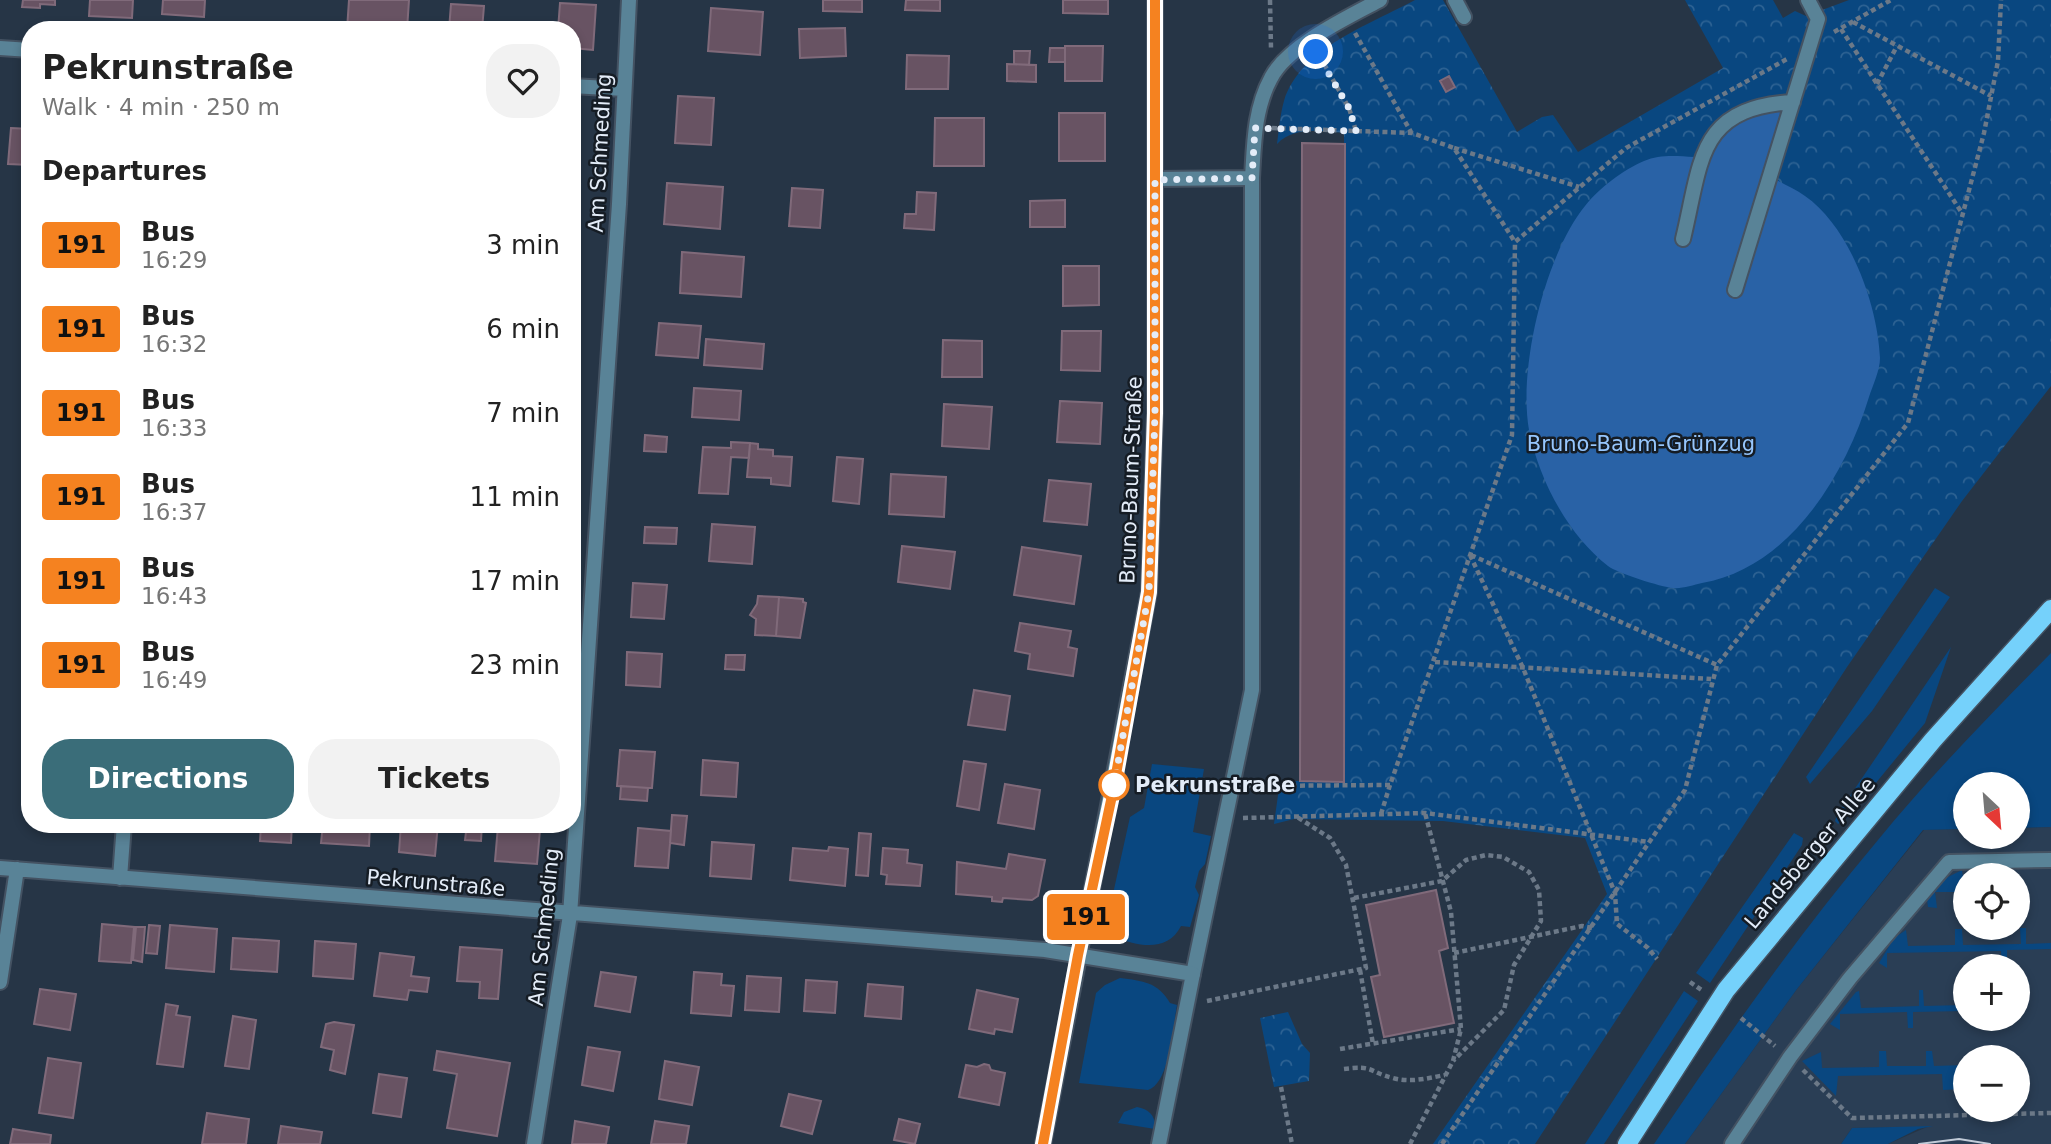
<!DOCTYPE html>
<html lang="en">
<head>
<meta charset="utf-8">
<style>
	:root { --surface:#fff; --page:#f2f2f2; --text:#222; --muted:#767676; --accent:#3a6d79 }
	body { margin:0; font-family:"DejaVu Sans",sans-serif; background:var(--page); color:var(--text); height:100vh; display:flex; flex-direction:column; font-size:26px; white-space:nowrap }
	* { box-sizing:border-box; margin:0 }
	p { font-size:23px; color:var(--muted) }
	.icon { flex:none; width:38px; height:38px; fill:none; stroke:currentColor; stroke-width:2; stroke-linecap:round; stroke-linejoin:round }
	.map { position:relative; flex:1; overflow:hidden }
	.sheet { position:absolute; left:21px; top:21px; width:560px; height:812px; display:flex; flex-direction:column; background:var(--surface); border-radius:28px; box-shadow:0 4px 10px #0003 }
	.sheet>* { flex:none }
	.badge { padding:0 14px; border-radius:5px; font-size:24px; line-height:46px }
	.needle { width:46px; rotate:154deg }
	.fabs { position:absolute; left:1953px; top:772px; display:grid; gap:14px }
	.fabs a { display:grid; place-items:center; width:77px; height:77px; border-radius:50%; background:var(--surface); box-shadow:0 4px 10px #0003; font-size:35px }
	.you { position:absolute; width:35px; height:35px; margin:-18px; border:5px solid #fff; border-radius:50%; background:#1a73e8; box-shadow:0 0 0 10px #1a73e833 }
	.map>.badge { position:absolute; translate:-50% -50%; box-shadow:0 0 0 4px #fff }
	h2 { padding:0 21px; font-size:26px; line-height:63px }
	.round { display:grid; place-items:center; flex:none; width:74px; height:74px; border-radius:28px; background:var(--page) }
	.head { display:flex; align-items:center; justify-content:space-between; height:119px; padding:0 21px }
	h1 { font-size:33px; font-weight:600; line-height:52px }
	.action { display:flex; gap:14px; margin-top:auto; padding:14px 21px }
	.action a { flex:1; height:80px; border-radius:28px; background:var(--accent); color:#fff; font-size:28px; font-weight:600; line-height:80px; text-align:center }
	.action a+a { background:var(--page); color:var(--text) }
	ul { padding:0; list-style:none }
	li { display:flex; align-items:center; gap:21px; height:84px; padding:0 21px }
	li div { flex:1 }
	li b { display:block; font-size:26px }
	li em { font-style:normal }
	li .badge { min-width:77px; font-weight:700; text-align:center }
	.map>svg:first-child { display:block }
</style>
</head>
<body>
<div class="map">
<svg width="2051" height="1144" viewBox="0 0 2051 1144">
	<defs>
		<pattern id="park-crowns" width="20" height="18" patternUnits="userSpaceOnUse" patternTransform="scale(1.75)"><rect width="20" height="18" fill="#094780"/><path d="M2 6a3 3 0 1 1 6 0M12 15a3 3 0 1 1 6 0" fill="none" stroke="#2d6293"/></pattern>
	</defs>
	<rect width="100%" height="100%" fill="#263546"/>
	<!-- built -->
	<path fill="#2a3e55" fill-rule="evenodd" d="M2051,827v317h-163l39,-17 -75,1 -11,16h-156l112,-155 127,-159 41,-1v7h53v-8zM1965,875h53v53h-53zM1965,966h53v52h-53zM1965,1057h53v53h-53z"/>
	<!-- green -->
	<path fill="#094780" d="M1935,588l15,9 -78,114 -62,73 -4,-7z
		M1951,647l-26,76 -77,94 -10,7 -3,-3 2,-6z
		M2051,653v174l-33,1v-44h-53v45l-42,1 -126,159 -112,155h-31c71,-105 143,-208 224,-304 54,-66 114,-127 173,-187z
		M1152,764l52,5 -11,63 18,4 -6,28 -6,7 -4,16 4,8 -9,32 -9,-1c-13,26 -42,21 -66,11l-8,-16 23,-104 14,-9z
		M1794,833l9,5 -1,7 -92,138 -14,-10z
		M1962,870l3,22h-30l2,16 -9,-1 -1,-8 15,-19z
		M2020,928h6v16l25,-1v6l-44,1v15h-5l-1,-14 -114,2v15l-8,-5 15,-25 12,-8 2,16 47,-1v-16h7l1,16 58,-1z
		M1120,978c23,3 38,4 50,25l7,2c-4,21 -7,78 -29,85l-69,-7 17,-90 9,-8z
		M1919,990h4l1,16 41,-1v6l-52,1v16h-5l-1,-16 -67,2v16l-10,-6 26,-32 3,-1 2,17 58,-2z
		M1684,991l14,10 -94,143h-19z
		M1879,1051h7l1,15h39v-15h6l2,15 31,-1v24l-22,1 -1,-16 -104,2 -2,20 -34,-35 19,-9 1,16 57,-1z
		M1137,1107c12,2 19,9 18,22l-37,-6 6,-11z
		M1933,1126l-15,3 -30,15h-47l11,-16z"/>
	<!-- park -->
	<path fill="url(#park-crowns)" d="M1415,0h28l74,132 25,-15 11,-2 25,37 145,-84 -38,-68h88l10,18 12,-7 11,5 43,-16h202v386l-89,115 -115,166 -312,477h-102l174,-250 -22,-56 -142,-17 -149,-2 -20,5 6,-43h64v-648c-23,-2 -50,-7 -67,11 2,-14 3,-29 7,-43 16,-53 87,-77 131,-101z
		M1288,1012l14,32 8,9 -1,28 -35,6 -14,-69z"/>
	<!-- water -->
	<path fill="#2962a6" d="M1764,97l33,18 -22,64c10,6 21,10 30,17 45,31 73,110 75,162 0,12 -7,27 -11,39 -24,79 -80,171 -167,186 -9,2 -20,6 -29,5 -12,-1 -56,-15 -65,-22 -40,-31 -69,-86 -79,-136 -11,-62 16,-175 56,-224 14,-18 38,-36 59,-45 16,-7 33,-5 50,-4 22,-35 30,-47 70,-60z"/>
	<!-- building -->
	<path fill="#685363" stroke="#806a7a" stroke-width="2" d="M23,0h32v5l-15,-1v4l-18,-1z
		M90,0h43l-1,18 -43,-2z
		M163,0h42l-1,17 -42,-3z
		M349,0h60l-2,30h-60z
		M823,0h39v12l-39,-1z
		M906,0h34v11l-35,-1z
		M1063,0h45v14l-45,-1z
		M560,3l36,2 -3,45 -21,-2v-18h-14z
		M451,4l33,2 -2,24h-33z
		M711,8l52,4 -3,43 -52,-4z
		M845,28l1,28 -46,2 -1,-29z
		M1065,46h38l-1,35h-37z
		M1050,48h15v14h-16z
		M1014,51h16l-1,14 -15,-1z
		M907,55l42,1 -1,33h-42z
		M1007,64l29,1v17l-29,-1z
		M1449,76l6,11 -9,5 -6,-11z
		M678,96l36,2 -3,47 -36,-2z
		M1059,113h46v48h-46z
		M935,118h49v48h-50z
		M11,128l19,1v36l-22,-1z
		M1302,143l43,1 -1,638 -44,-1z
		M667,183l56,4 -3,42 -56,-5z
		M572,184h8l-2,29h-6z
		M792,188l31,2 -3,38 -31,-2z
		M917,192l19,1 -2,37 -30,-2 1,-14h11z
		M1065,200v27h-35v-26z
		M682,252l62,5 -3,40 -61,-4z
		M1063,266h36v39l-36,1z
		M659,323l42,3 -3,32 -42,-3z
		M1062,331h39l-1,40 -39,-1z
		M706,339l58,5 -2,25 -58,-4z
		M943,340l39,1v36h-40z
		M694,388l47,3 -2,29 -47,-3z
		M1060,401l42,2 -2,41 -43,-2z
		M944,404l48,3 -3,42 -47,-3z
		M645,435l22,2 -1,15 -22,-1z
		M731,442l19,1 -1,15 -18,-1 -3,37 -29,-1 4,-46 28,1z
		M750,443l8,1v5l15,1v6l19,1 -2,29 -19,-2v-6l-24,-1z
		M837,457l26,2 -4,45 -26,-3z
		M891,474l55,3 -2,40 -55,-3z
		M1049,480l42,4 -4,41 -43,-4z
		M712,524l43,3 -3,37 -43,-3z
		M645,527l32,1 -1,16 -32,-1z
		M902,546l53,6 -5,37 -52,-7z
		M1022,547l59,9 -7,48 -60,-9z
		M633,583l34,2 -3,34 -33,-2z
		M758,596l21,1 -3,39 -21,-1 1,-16 -6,-4 7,-11z
		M779,597l24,2v3l3,1 -6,35 -24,-2z
		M1020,623l51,8 -3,16 9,2 -4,27 -45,-7 2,-15 -15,-3z
		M627,652l35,2 -2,33 -34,-2z
		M726,655h19l-1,15 -19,-1z
		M974,690l36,6 -5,34 -37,-5z
		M620,750l35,2 -3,36 -35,-2z
		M703,760l35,3 -2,34 -35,-2z
		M964,761l22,3 -7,46 -22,-4z
		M1005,784l35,6 -6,39 -36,-6z
		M621,786l27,2 -1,13 -27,-2z
		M672,815l15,1 -3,29 -14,-2z
		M44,824h41v8l-41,-3z
		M261,824h31l-1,19 -31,-2z
		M323,824h47l-1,22 -48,-3z
		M401,824h37l-3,32 -36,-4z
		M467,824h15l-1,17 -16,-1z
		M498,826l42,4 -3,34 -42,-3z
		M638,828l33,3 -3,37 -33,-2z
		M859,833l12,1 -3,42 -12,-1z
		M712,842l42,3 -3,34 -41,-3z
		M829,847l19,2 -3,37 -55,-6 3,-32 35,3z
		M883,848l25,2 -1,13 15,2 -2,21 -34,-2 1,-9 -6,-1z
		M1009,854l36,6 -7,36 -6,4 -29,-2 -1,4 -10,-1v-4l-36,-3 1,-32 49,7z
		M1436,890l12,58 -9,3 15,72 -70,14 -13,-60 9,-2 -14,-70z
		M102,924l32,3 -3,36 -32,-2z
		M149,925l11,1 -3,28 -11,-1z
		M170,925l47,4 -3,43 -48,-4z
		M136,927h9l-3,35 -9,-2z
		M233,938l46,3 -2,31 -46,-3z
		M315,941l41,3 -3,35 -40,-3z
		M460,947l42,3 -4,49 -19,-1 1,-16 -23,-1z
		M380,953l34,4 -3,19 18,2 -2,14 -18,-2 -2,10 -33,-4z
		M601,972l35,5 -6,35 -35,-6z
		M694,972l28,2 -1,11 13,1 -3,30 -40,-3z
		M747,976l34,2 -2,34 -34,-2z
		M806,980l31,2 -2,31 -31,-2z
		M868,984l35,3 -2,32 -36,-3z
		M40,989l36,5 -6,36 -36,-6z
		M977,990l41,9 -6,33 -17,-3 -1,5 -25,-5z
		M166,1004l12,2 -2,9 14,2 -7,50 -26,-3z
		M233,1016l23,4 -7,49 -24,-3z
		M334,1022l20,3 -9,49 -15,-4 4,-20 -13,-3 5,-23z
		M588,1047l32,5 -7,39 -31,-6z
		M437,1051l73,12 -13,73 -50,-8 10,-54 -23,-4z
		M48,1058l33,5 -8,55 -34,-5z
		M665,1061l34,6 -7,38 -33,-6z
		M984,1064l5,1 2,5 14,3 -6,32 -40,-8 7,-32 11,2z
		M379,1074l28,4 -6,39 -28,-4z
		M789,1094l32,7 -9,33 -31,-8z
		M207,1113l42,6 -3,25h-44z
		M899,1119l21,5 -5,20 -21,-4z
		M575,1121l34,6 -3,17h-34z
		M655,1121l34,5 -3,18h-35z
		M281,1126l41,6 -2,12h-42z
		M13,1129l38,6 -1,9h-40z"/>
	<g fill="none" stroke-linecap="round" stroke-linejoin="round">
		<!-- service casing -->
		<g stroke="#445262" stroke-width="18">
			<path id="service" d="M1455,0l9,17
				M1683,239c19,-79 14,-131 110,-137
				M1735,290l83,-271 -10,-19
				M1193,974l59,-284v-512
				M1732,1144l58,-87 60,-79 99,-116 102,-2"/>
		</g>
		<!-- minor casing -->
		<g stroke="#445262" stroke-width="18">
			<path id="minor" d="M0,48l30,2
				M572,86l52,3
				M1155,179l97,-1c2,-33 2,-69 19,-100 16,-32 77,-61 109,-78
				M0,868l1045,82 148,24 -34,170
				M120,878l4,-54
				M0,982l17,-113
				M534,1144l36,-229 49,-711 10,-204"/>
		</g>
		<!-- tertiary casing -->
		<g stroke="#445262" stroke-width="18">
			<path id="tertiary" d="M1043,1144l106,-552 6,-179v-413"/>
		</g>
		<!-- primary casing -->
		<g stroke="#445262" stroke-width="21">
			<path id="primary" d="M1627,1144l99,-154 207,-250 118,-131"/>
		</g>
		<!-- path -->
		<path stroke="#6c7988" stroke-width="4.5" stroke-dasharray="5 3.5" stroke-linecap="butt" d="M1270,0l1,48
			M1853,22l138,74
			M1841,29l121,184
			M1834,32l57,-32
			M1355,33l56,99
			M1320,57l29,51 7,23
			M1877,84l20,-38
			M1272,128l140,5 42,15 61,94
			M1454,148l125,39
			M1470,555l53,113 92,225 2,31 31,24 9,11
			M1471,555l246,110
			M1435,662l276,17
			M1249,786l141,-1 122,-350 3,-193 111,-94 161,-89
			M1381,814l9,-29
			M1243,818l182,-5 224,29
			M1354,898l88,-17 24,-21 20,-5 17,2 26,15 10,18 2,31 -27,44 -10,45 -51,51
			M1454,953l128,-27 10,2
			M1360,970l13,74
			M1690,982l13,9
			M1207,1001l159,-33 -20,-103 -16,-27 -33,-21
			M1741,1018l34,28
			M1340,1049l121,-20
			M1344,1069c31,-4 24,3 49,9 17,5 36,0 52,-3
			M1803,1070l49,48 199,-5
			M1281,1087l11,57
			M1410,1144l43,-83 8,-32 -10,-117 -26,-99
			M1442,1144l243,-354 32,-125 191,-242 76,-290 14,-72 3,-61"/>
		<!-- service -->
		<use href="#service" stroke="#598397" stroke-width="14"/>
		<!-- minor -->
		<use href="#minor" stroke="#598397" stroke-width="14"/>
		<!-- tertiary -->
		<use href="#tertiary" stroke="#598397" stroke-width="14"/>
		<!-- primary -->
		<use href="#primary" stroke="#75d1fb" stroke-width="18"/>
		<!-- tram -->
		<path stroke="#c1cbd8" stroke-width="2" d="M1919,1144l40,-5 31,5"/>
	</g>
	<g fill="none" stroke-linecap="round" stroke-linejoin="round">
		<!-- line casing -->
		<g stroke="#fff" stroke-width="16">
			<path id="line" d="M1043,1144l35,-189 35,-164 36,-199 6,-179v-413"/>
		</g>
		<!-- line -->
		<use href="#line" stroke="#f58220" stroke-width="10"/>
		<!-- walk -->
		<path stroke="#e3ecf8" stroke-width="7" stroke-dasharray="0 12.6" d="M1114,785l35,-193 6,-179v-233l97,-2 3,-50 101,3 -7,-23 -33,-56"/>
	</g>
	<!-- markers -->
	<circle fill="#fff" stroke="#f58220" stroke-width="3.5" cx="1114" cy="785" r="14"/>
	<g text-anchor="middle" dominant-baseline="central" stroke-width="5" stroke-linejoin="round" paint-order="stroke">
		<!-- street labels -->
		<g font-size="21" fill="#e3ecf8" stroke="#151c24">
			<text transform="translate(600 153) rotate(-87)">Am Schmeding</text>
			<text transform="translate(1131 480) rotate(-88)">Bruno-Baum-Straße</text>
			<text transform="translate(1810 853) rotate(-50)">Landsberger Allee</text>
			<text transform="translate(436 883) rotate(5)">Pekrunstraße</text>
			<text transform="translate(544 927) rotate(-84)">Am Schmeding</text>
		</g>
		<!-- park labels -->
		<g font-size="21" fill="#96c6fd" stroke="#151c24">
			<text x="1641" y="444">Bruno-Baum-Grünzug</text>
		</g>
		<!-- stop labels -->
		<g font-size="21" font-weight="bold" fill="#e3ecf8" stroke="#151c24" text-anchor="start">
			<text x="1135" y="785">Pekrunstraße</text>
		</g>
	</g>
</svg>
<div class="fabs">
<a><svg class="needle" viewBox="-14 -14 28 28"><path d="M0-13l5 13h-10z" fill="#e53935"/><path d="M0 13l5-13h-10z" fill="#767676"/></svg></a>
<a><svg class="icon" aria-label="locate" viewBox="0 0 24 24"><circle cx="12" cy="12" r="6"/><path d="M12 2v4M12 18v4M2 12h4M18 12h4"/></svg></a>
<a>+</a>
<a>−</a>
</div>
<div class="you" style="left:1316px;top:52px"></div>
<b class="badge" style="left:1086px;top:917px;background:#f58220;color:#111">191</b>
<section class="sheet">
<div class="head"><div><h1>Pekrunstraße</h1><p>Walk · 4 min · 250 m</p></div><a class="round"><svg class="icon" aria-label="heart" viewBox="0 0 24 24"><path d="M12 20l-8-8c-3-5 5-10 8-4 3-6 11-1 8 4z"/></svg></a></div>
<h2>Departures</h2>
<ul>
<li><span class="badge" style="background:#f58220;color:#111">191</span><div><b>Bus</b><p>16:29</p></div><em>3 min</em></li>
<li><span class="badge" style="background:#f58220;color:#111">191</span><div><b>Bus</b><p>16:32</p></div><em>6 min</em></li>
<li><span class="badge" style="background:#f58220;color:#111">191</span><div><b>Bus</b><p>16:33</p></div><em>7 min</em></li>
<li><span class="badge" style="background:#f58220;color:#111">191</span><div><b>Bus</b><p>16:37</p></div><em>11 min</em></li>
<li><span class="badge" style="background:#f58220;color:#111">191</span><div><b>Bus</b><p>16:43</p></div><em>17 min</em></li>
<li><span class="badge" style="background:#f58220;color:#111">191</span><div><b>Bus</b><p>16:49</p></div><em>23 min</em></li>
</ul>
<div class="action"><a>Directions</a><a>Tickets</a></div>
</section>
</div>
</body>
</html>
